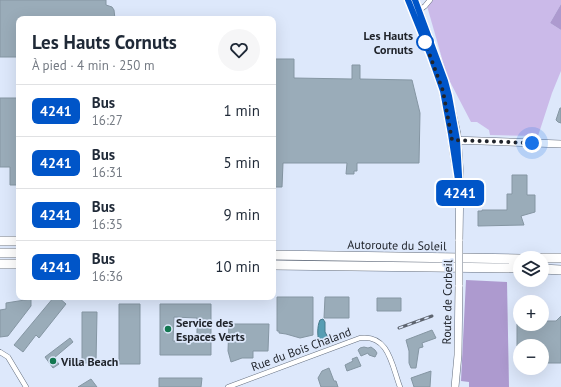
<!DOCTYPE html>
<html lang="fr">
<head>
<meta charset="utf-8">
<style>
	:root { --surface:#fff; --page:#f6f6f7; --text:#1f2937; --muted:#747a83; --line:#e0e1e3 }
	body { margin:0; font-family:"PT Sans",sans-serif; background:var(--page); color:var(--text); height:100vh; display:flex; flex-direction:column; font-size:15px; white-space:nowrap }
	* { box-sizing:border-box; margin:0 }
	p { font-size:13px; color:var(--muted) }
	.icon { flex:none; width:22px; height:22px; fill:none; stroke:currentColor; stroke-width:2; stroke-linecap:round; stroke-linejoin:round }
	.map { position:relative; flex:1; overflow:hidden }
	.details { position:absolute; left:16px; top:16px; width:260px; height:284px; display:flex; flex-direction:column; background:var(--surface); border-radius:8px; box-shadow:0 4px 16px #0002 }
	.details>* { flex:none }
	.badge { padding:0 8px; border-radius:6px; font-size:14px; line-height:26px }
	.fabs { position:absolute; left:513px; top:251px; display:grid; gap:8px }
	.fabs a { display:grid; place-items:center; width:36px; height:36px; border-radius:50%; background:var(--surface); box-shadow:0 4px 16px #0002; font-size:20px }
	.you { position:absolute; width:20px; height:20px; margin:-10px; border:3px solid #fff; border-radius:50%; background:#1a73e8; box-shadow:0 0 0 6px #1a73e833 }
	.map>.badge { position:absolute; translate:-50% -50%; box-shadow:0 0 0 2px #fff }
	.round { display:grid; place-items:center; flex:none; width:42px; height:42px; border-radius:21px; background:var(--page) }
	.headline { display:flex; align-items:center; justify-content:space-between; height:68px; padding:0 16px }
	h1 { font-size:19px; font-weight:700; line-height:30px }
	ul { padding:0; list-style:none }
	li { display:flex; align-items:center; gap:12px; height:52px; padding:0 16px; border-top:1px solid var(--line) }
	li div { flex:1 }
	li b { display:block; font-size:15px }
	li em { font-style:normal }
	li .badge { min-width:44px; font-weight:700; text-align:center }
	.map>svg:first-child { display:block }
</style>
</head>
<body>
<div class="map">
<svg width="561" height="387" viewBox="0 0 561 387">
	<rect width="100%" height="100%" fill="#dde8fb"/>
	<!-- green -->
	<path fill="#cbbae9" d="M432,0h129v4l-11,19 11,7v41l-9,22 -14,43 -48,-1 -1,-5 -12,-8h-6l-24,-46 -20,-70z"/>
	<!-- forest -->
	<path fill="#ad9acf" d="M561,4v26l-11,-7z
		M466,280l41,2 2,105h-40v-5l-8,-1z"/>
	<!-- water -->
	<path fill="#569db3" stroke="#46798a" d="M323,319l2,3v10l5,9 -2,3 -4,2 -4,-2c-3,-6 -3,-18 0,-24z"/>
	<!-- building -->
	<path fill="#9aacb9" stroke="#8596a3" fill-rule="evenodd" d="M0,0h106v5l6,2 2,3 1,9h-96v38h-19z
		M273,59h21v19l58,1v-14h8v14l52,1 8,33 -1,50h-62v8h-3v3h-8l1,-11h-64l-1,24h-9z
		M0,98h19v87h-9v-18h-10z
		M560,108h1v15l-3,-1 -2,-2z
		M512,175h15v20h8v17l-14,4 3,9 -46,1v-15h4v-1h25v-16h5z
		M54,297h4l8,7 -27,34 -3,-3 -13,17 -9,-7z
		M277,297h36v38l-13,3 -14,-4 -7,-1v-2h-2z
		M325,297h24v21h-25z
		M377,298h24v13h-24z
		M31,299v7l-23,30 -8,1v-27l6,-1v-6z
		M119,304h21v60h-21z
		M160,304h51v51h-51zM174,317l23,1v23h-24z
		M82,312h15l-1,51h-14z
		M561,316v47h-19v-17h-25v-22h25v-3h14z
		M229,324h40l-1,27h-15v7h-11l-11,4 -3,-11z
		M432,330l4,8 -14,5 1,4 -4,1 -3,20h-5l-2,-5v-12l-3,-11z
		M70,338l3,4 -19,16 5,6 -6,4 -8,-11z
		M364,347l4,1 3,-1 4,3 2,3 -2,4 -6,-2 -1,-2 -7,3 -3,-6 2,-2z
		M357,357l4,9 -14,5 -2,-6 8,-4 -1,-2z
		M329,368l5,13h2l2,6h-17l-3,-9 4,-7z
		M431,371l-1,16h-16l-3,-9z
		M159,378h43l-1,9h-42z
		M91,379l6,8h-19z"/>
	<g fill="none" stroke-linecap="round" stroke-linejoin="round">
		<!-- street casing -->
		<g stroke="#646e7e" stroke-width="5.5">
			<path id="street" d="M417,12l8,-6 5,-6
				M0,352l8,5 18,30
				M228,387l132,-49c29,-4 32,28 40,49"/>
		</g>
		<!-- secondary casing -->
		<g stroke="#646e7e" stroke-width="8">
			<path id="secondary" d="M408,0l20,49
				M415,0l30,81 12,53 3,43 -1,64
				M434,66l9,25 8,43 4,29
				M453,140l108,4
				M455,387l3,-32 1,-70"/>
		</g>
		<!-- highway casing -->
		<g stroke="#646e7e" stroke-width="10">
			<path id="highway" d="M0,241h19
				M0,253h19
				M273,255l247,4
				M542,258h19
				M0,264h19
				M273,265l247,3
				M542,269l19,1"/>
		</g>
		<!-- street -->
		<use href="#street" stroke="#fff" stroke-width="4.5"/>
		<!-- secondary -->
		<use href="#secondary" stroke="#fff" stroke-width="7"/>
		<!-- highway -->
		<use href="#highway" stroke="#fff" stroke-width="9"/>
		<!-- rail casing -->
		<g stroke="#5e6570" stroke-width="3">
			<path id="rail" d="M399,328l33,-12"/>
		</g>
		<!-- rail -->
		<use href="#rail" stroke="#dde8fb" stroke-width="1.5" stroke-dasharray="4.5" stroke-linecap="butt"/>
		<!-- secondary-bridge casing -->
		<g stroke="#646e7e" stroke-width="8" stroke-linecap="butt">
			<path id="secondary-bridge" d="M459,285v-44"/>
		</g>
		<!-- secondary-bridge -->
		<use href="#secondary-bridge" stroke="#fff" stroke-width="7"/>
	</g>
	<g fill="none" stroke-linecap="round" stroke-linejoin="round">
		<!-- line casing -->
		<g stroke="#fff" stroke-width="9">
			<path id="line" d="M408,0l23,57 12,34 8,43 9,59 -3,-53 -8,-44 -4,-15 -30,-81"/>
		</g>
		<!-- line -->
		<use href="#line" stroke="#0055c8" stroke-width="6"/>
		<!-- walk -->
		<path stroke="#21252c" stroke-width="4" stroke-dasharray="0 7.2" d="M425,42l18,49 9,49 80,3"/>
	</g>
	<!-- markers -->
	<circle fill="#fff" stroke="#0055c8" stroke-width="2" cx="425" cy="42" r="8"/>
	<g fill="#137750" stroke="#dde8fb" stroke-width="1.5">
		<circle cx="168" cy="329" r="4"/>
		<circle cx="53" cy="361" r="4"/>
	</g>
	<g text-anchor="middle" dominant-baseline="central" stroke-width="3.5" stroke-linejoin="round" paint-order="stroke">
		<!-- stop labels -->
		<g font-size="12" font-weight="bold" fill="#21252c" stroke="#dde8fb" text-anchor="end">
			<text x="413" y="35">Les Hauts<tspan x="413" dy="14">Cornuts</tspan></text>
		</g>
		<!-- street labels -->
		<g font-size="12" fill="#21252c" stroke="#dde8fb">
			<text transform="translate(397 245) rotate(1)">Autoroute du Soleil</text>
			<text transform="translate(447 302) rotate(-89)">Route de Corbeil</text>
			<text transform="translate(301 349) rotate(-20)">Rue du Bois Chaland</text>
		</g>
		<!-- poi labels -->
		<g font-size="12" font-weight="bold" fill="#21252c" stroke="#dde8fb" text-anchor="start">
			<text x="176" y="322">Service des<tspan x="176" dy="14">Espaces Verts</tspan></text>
			<text x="61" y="361">Villa Beach</text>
		</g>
	</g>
</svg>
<div class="fabs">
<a><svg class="icon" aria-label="layers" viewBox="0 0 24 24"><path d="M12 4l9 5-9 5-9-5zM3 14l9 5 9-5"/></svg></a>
<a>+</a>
<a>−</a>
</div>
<div class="you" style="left:532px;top:143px"></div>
<b class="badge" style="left:460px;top:193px;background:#0055c8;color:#fff">4241</b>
<section class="details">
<div class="headline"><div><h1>Les Hauts Cornuts</h1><p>À pied · 4 min · 250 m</p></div><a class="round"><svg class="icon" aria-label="heart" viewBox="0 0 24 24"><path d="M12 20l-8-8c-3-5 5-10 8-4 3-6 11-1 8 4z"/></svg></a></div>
<ul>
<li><span class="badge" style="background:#0055c8;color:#fff">4241</span><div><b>Bus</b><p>16:27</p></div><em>1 min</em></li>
<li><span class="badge" style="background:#0055c8;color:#fff">4241</span><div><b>Bus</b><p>16:31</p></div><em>5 min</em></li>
<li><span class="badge" style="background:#0055c8;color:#fff">4241</span><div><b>Bus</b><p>16:35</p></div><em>9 min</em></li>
<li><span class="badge" style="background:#0055c8;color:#fff">4241</span><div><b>Bus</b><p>16:36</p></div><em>10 min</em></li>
</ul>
</section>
</div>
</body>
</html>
